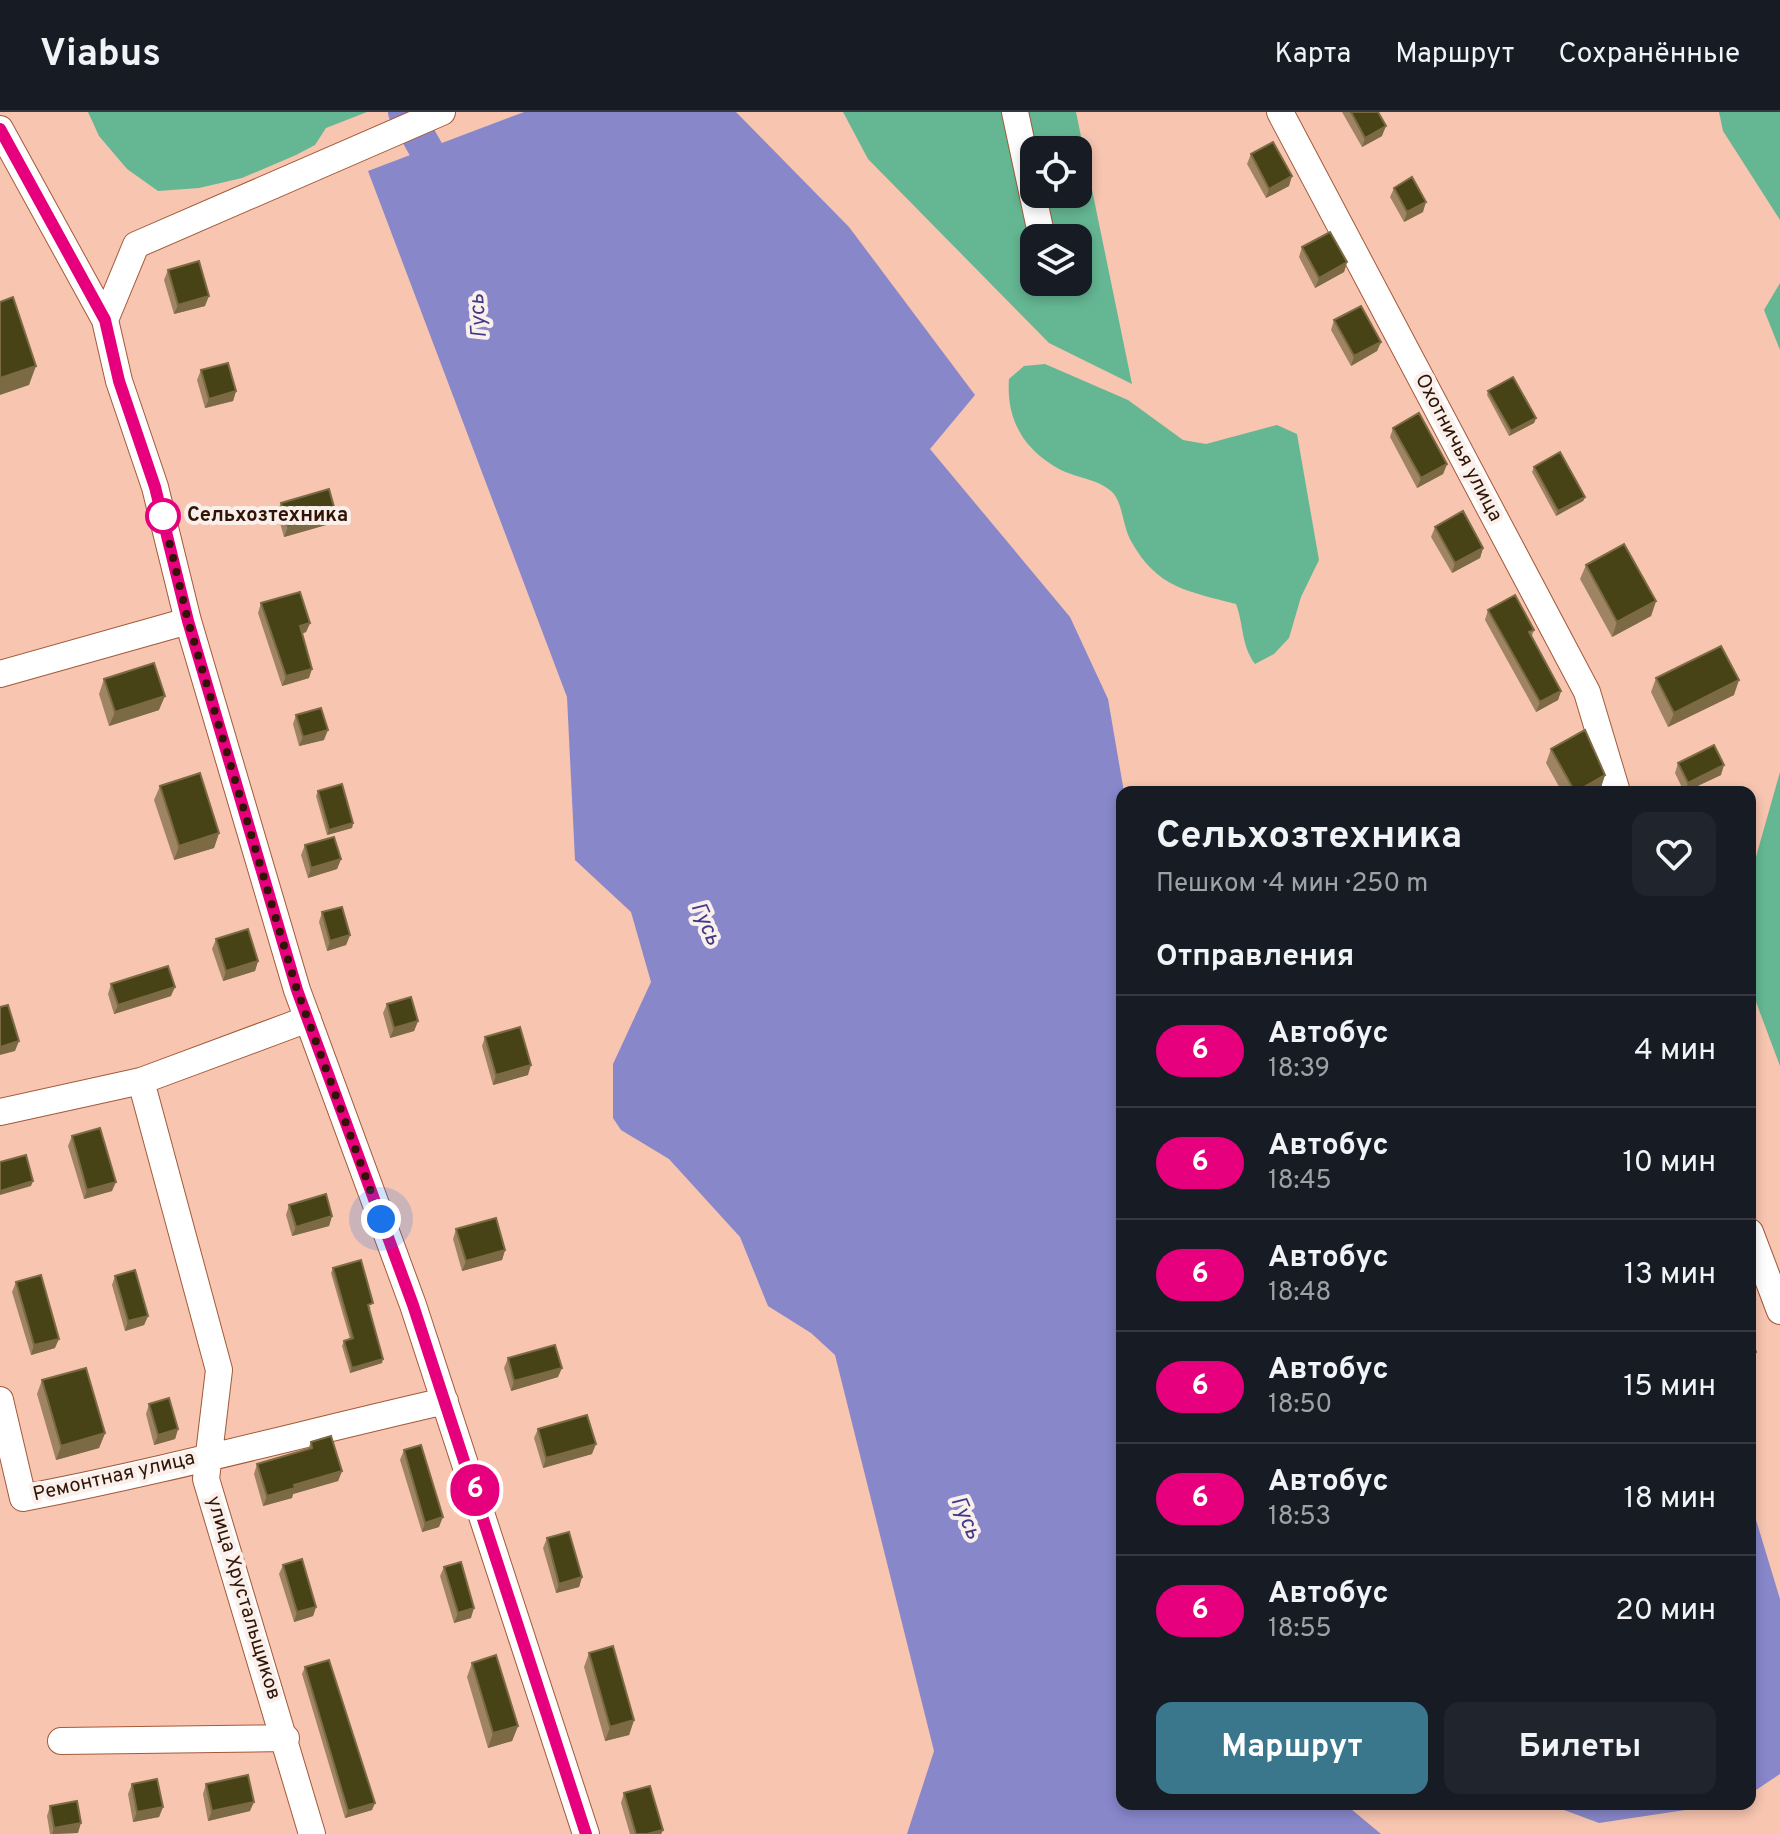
<!DOCTYPE html>
<html lang="ru">
<head>
<meta charset="utf-8">
<style>
	:root { --surface:#171b24; --page:#20242c; --text:#f1f3f6; --muted:#9ea1a6; --line:#363941; --accent:#3a778d }
	body { margin:0; font-family:Overpass,sans-serif; background:var(--page); color:var(--text); height:100vh; display:flex; flex-direction:column; font-size:30px; white-space:nowrap }
	* { box-sizing:border-box; margin:0 }
	p { font-size:26px; color:var(--muted) }
	.icon { flex:none; width:44px; height:44px; fill:none; stroke:currentColor; stroke-width:2; stroke-linecap:round; stroke-linejoin:round }
	.map { position:relative; flex:1; overflow:hidden }
	.drawer { position:absolute; left:1116px; top:674px; width:640px; height:1024px; display:flex; flex-direction:column; background:var(--surface); border-radius:16px; box-shadow:0 4px 12px #0003 }
	.drawer>* { flex:none }
	.badge { padding:0 16px; border-radius:26px; font-size:28px; line-height:52px }
	.tools { position:absolute; left:1020px; top:24px; display:grid; gap:16px }
	.tools a { display:grid; place-items:center; width:72px; height:72px; border-radius:16px; background:var(--surface); box-shadow:0 4px 12px #0003; font-size:40px }
	.you { position:absolute; width:40px; height:40px; margin:-20px; border:6px solid #fff; border-radius:50%; background:#1a73e8; box-shadow:0 0 0 12px #1a73e833 }
	.map>.badge { position:absolute; translate:-50% -50%; box-shadow:0 0 0 4px #fff }
	h2 { padding:0 40px; font-size:30px; line-height:72px }
	.round { display:grid; place-items:center; flex:none; width:84px; height:84px; border-radius:16px; background:var(--page) }
	.head { display:flex; align-items:center; justify-content:space-between; height:136px; padding:0 40px }
	h1 { font-size:38px; font-weight:700; line-height:60px }
	.primary-button { display:flex; gap:16px; margin-top:auto; padding:16px 40px }
	.primary-button a { flex:1; height:92px; border-radius:16px; background:var(--accent); color:#fff; font-size:32px; font-weight:700; line-height:92px; text-align:center }
	.primary-button a+a { background:var(--page); color:var(--text) }
	ul { padding:0; list-style:none }
	li { display:flex; align-items:center; gap:24px; height:112px; padding:0 40px; border-top:2px solid var(--line) }
	li div { flex:1 }
	li b { display:block; font-size:30px }
	li em { font-style:normal }
	li .badge { min-width:88px; font-weight:700; text-align:center }
	header { display:flex; align-items:center; gap:48px; box-sizing:border-box; height:112px; padding:0 40px; background:var(--surface); border-bottom:2px solid var(--line) }
	header strong { font-size:38px }
	nav { display:flex; gap:44px; margin-inline-start:auto; font-size:28px }
	.map>svg:first-child { display:block }
</style>
</head>
<body>
<header>
<strong>Viabus</strong>
<nav><a>Карта</a><a>Маршрут</a><a>Сохранённые</a></nav>
</header>
<div class="map">
<svg width="1780" height="1722" viewBox="0 0 1780 1722">
	<rect width="100%" height="100%" fill="#f7c5b0"/>
	<!-- green -->
	<path fill="#65b793" fill-rule="evenodd" d="M88,0h279l-41,16 -11,17 -19,10 -54,23 -43,10 -41,3 -31,-22 -28,-33z
		M843,0h233l56,272 -83,-41 -181,-184zM1034,38h44v44h-44zM1034,126h44v44h-44z
		M1719,0h61v108l-57,-89z
		M1780,171v67l-16,-40z
		M1045,252l83,36 55,40 23,4 71,-19 20,9 22,126 -18,37 -12,41 -15,16 -19,10c-14,-19 -11,-38 -19,-60 -49,-13 -79,-16 -105,-63 -8,-14 -8,-35 -17,-47 -13,-15 -39,-16 -55,-25 -36,-20 -53,-50 -50,-90l15,-13z
		M1780,660v294l-30,-80v-108z"/>
	<!-- water -->
	<path fill="#8887ca" d="M524,0h212l113,115 126,168 -45,54 140,168 38,82 16,93 -2,1012h223l36,30h-474l27,-83 -99,-396 -24,-22 -43,-27 -28,-69 -71,-78 -48,-29 -8,-12v-54l38,-82 -20,-70 -56,-52 -8,-163 -199,-526z
		M1750,1388l30,99v175l-30,20z
		M1548,1692h177l-126,19z"/>
	<g fill="none" stroke-linecap="round" stroke-linejoin="round">
		<!-- river -->
		<path stroke="#8887ca" stroke-width="34" d="M405,0l43,77"/>
		<!-- minor casing -->
		<g stroke="#a35a39" stroke-width="28">
			<path id="minor" d="M1015,0l27,126
				M1280,0l307,580 30,100
				M0,17l105,191 14,61 36,106 33,134 109,369 116,315 173,529
				M105,208l31,-75 306,-133
				M0,562l188,-53
				M141,969l78,289 -13,109 106,355
				M0,1000l141,-31 167,-62
				M1750,1120l30,79
				M0,1288l23,98c142,-27 282,-65 422,-97
				M61,1629l225,-3"/>
		</g>
		<!-- minor -->
		<use href="#minor" stroke="#fff" stroke-width="26"/>
	</g>
	<!-- wall -->
	<path fill="#9f8463" d="M1342,0h36l4,24 -20,11z
		M1251,42l38,32 -23,12 -19,-34z
		M1394,76l29,24 -19,10 -14,-25z
		M1302,135l45,15 -3,10 -29,16 -16,-31z
		M168,158l37,36 -31,8 -10,-34z
		M1334,208l47,22 -4,9 -26,15 -20,-36z
		M201,258l35,21 -3,10 -28,7 -8,-28z
		M1488,279l48,27 -2,5 -25,13 -22,-41z
		M1393,316l54,36 -4,10 -26,14 -27,-51z
		M1534,355l51,30 -2,4 -27,15 -24,-44z
		M281,391l55,11 -3,9 -49,14 -7,-25z
		M1435,415l48,21 -3,10 -28,15 -21,-36z
		M1586,453l70,36 -5,15 -39,21 -32,-58z
		M261,491l49,20 -4,9 -4,2 7,44 -27,8 -24,-73z
		M1488,498l46,20 -2,6 29,55 -3,9 -22,12 -51,-92z
		M1656,566l78,17 -66,32 -17,-35z
		M104,567l55,31 -50,16 -10,-32z
		M296,603l28,25 -25,6 -6,-22z
		M1551,637l54,26 -5,15 -5,2h-33l-16,-29z
		M1678,651l43,12 -37,17 -9,-19z
		M160,674l59,47 -5,15 -40,12 -20,-60z
		M318,679l35,32 -1,5 -25,7 -11,-39z
		M305,733l36,14 -4,10 -29,9 -7,-23z
		M322,800l28,23 -4,10 -19,6 -8,-29z
		M216,827l42,22 -3,10 -32,10 -11,-32z
		M111,872l60,12 -57,18 -6,-20z
		M387,892l31,17 -4,10 -24,7 -7,-25z
		M485,925l43,38 -35,10 -11,-39z
		M72,1024l40,55 -28,8 -16,-53z
		M289,1093l43,11 -3,10 -37,10 -6,-21z
		M456,1117l49,21 -3,10 -40,11 -9,-32z
		M333,1156l38,40 -2,1 13,54 -32,10 -8,-27 2,-5 6,-2 -19,-66z
		M115,1164l33,40 -4,9 -19,6 -13,-46z
		M16,1170l39,66 -24,7 -19,-63z
		M508,1246l50,19 -47,14 -7,-23z
		M42,1268l63,53 -6,15 -43,12 -19,-66z
		M149,1292l29,25 -3,10 -21,6 -8,-31z
		M538,1317l54,25 -49,14 -9,-30z
		M311,1330l31,29 -4,10 -45,13 -1,4 -29,8 -9,-32 3,-10 51,-15z
		M404,1338l35,77 -17,5 -22,-72z
		M547,1426l35,39 -3,10 -23,6 -13,-45z
		M283,1453l33,42 -3,9 -19,6 -15,-48z
		M444,1455l27,51 -17,5 -14,-47z
		M589,1541l45,67 -5,15 -24,6 -21,-74z
		M472,1551l46,63 -6,15 -24,7 -21,-71z
		M305,1555l67,143 -27,8 -43,-144z
		M132,1672l31,23 -4,10 -26,5 -5,-28z
		M206,1672l44,27 -42,10 -5,-27z
		M624,1681l39,37 -2,4h-31l-9,-31z
		M50,1694l28,27 -28,1 -3,-18z"/>
	<!-- shaded-wall -->
	<path fill="#7c6a44" d="M1386,14l-4,10 -20,11 3,-9z
		M1292,64l-3,10 -23,12 3,-9z
		M1426,90l-3,10 -19,10 3,-10z
		M1347,150l-3,10 -29,16 4,-10z
		M209,184l-4,10 -31,8 4,-9z
		M1381,230l-4,9 -26,15 3,-10z
		M36,254l-7,19 -29,10v-17z
		M236,279l-3,10 -28,7 4,-9z
		M1536,306l-2,5 -25,13 2,-5z
		M1447,352l-4,10 -26,14 4,-10z
		M1585,385l-2,4 -27,15 2,-5z
		M336,402l-3,9 -49,14 4,-10z
		M1483,436l-3,10 -28,15 3,-10z
		M1656,489l-5,15 -39,21 5,-15z
		M310,511l-4,9 -10,3 4,-9z
		M312,557l-3,9 -27,8 4,-10z
		M1739,568l-5,15 -66,32 6,-14z
		M1561,579l-3,9 -22,12 4,-10z
		M165,584l-6,14 -50,16 6,-14z
		M328,618l-4,10 -25,6 4,-9z
		M1724,653l-3,10 -36,17 3,-9z
		M1605,663l-5,15 -5,2h-20z
		M353,711l-1,5 -25,7 2,-5z
		M219,721l-5,15 -40,12 5,-14z
		M341,747l-4,10 -29,9 3,-10z
		M350,823l-4,10 -19,6 3,-10z
		M258,849l-3,10 -32,10 3,-10z
		M175,875l-4,9 -57,18 4,-9z
		M418,909l-4,10 -24,7 4,-10z
		M19,929l-4,10 -15,4v-8z
		M531,953l-3,10 -35,10 3,-10z
		M33,1069l-2,5 -31,9v-4z
		M116,1070l-4,9 -28,8 3,-9z
		M332,1104l-3,10 -37,10 4,-9z
		M505,1138l-3,10 -40,11 4,-10z
		M148,1204l-4,9 -19,6 3,-10z
		M59,1227l-4,9 -24,7 3,-10z
		M1756,1240l-6,15v-13z
		M383,1247l-1,4 -32,10 2,-5z
		M562,1256l-4,9 -47,14 3,-10z
		M178,1317l-3,10 -21,6 4,-10z
		M105,1321l-6,15 -43,12 5,-14z
		M596,1332l-4,10 -49,14 3,-10z
		M342,1359l-4,10 -45,13 -1,4 -29,8 4,-10 27,-11z
		M443,1405l-4,10 -17,5 3,-9z
		M582,1465l-3,10 -23,6 3,-9z
		M316,1495l-3,9 -19,6 3,-10z
		M474,1496l-3,10 -17,5 4,-10z
		M634,1608l-5,15 -24,6 5,-14z
		M518,1614l-6,15 -24,7 5,-15z
		M254,1690l-4,9 -42,10 4,-10z
		M375,1691l-3,7 -27,8 3,-7z
		M163,1695l-4,10 -26,5 4,-10z
		M81,1711l-3,10 -26,1 2,-6z
		M663,1718l-2,4h-14z"/>
	<!-- building -->
	<path fill="#474316" stroke="#7c6a44" stroke-width="2" d="M1351,0h27l8,14 -21,12z
		M1273,30l19,34 -23,13 -18,-35z
		M1412,65l14,25 -19,10 -13,-24z
		M1330,120l17,30 -28,16 -17,-31z
		M199,149l10,35 -31,9 -10,-35z
		M13,185l23,69 -36,12v-76z
		M1361,194l20,36 -27,14 -20,-36z
		M228,251l8,28 -27,8 -8,-29z
		M1513,265l23,41 -25,13 -23,-40z
		M1419,301l28,51 -26,14 -28,-50z
		M1560,340l25,45 -27,14 -24,-44z
		M329,377l7,25 -48,13 -7,-24z
		M1463,399l20,37 -28,15 -20,-36z
		M1624,432l32,57 -39,21 -31,-57z
		M300,480l10,31 -10,3 12,43 -26,7 -25,-73z
		M1515,483l19,35 -5,2 32,59 -21,11 -52,-92z
		M1721,534l18,34 -65,33 -18,-35z
		M154,551l11,33 -50,16 -11,-33z
		M321,596l7,22 -25,7 -7,-22z
		M1585,618l20,45 -30,17 -24,-43z
		M1714,633l10,20 -36,18 -10,-20z
		M200,661l19,60 -40,13 -19,-60z
		M342,672l11,39 -24,7 -11,-39z
		M334,725l7,22 -30,9 -6,-23z
		M342,795l8,28 -20,6 -8,-29z
		M248,817l10,32 -32,10 -10,-32z
		M168,854l7,21 -57,18 -7,-21z
		M411,885l7,24 -24,7 -7,-24z
		M8,893l11,36 -19,6v-40z
		M520,915l11,38 -35,10 -11,-38z
		M100,1016l16,54 -29,8 -15,-54z
		M26,1043l7,26 -33,10v-29z
		M326,1082l6,22 -36,11 -7,-22z
		M496,1106l9,32 -39,11 -10,-32z
		M361,1148l12,43 -5,2 15,54 -31,9 -8,-27 9,-3 -20,-70z
		M135,1158l13,46 -20,5 -13,-45z
		M41,1163l18,64 -25,6 -18,-63z
		M1750,1226l6,14 -6,2z
		M555,1233l7,23 -48,13 -6,-23z
		M86,1256l19,65 -44,13 -19,-66z
		M169,1286l9,31 -20,6 -9,-31z
		M587,1303l9,29 -50,14 -8,-29z
		M331,1324l11,35 -48,14 1,3 -28,8 -10,-32 55,-16 -1,-6z
		M421,1333l22,72 -18,6 -21,-73z
		M569,1420l13,45 -23,7 -12,-46z
		M302,1447l14,48 -19,5 -14,-47z
		M461,1450l13,46 -16,5 -14,-46z
		M613,1534l21,74 -24,7 -21,-74z
		M496,1543l22,71 -25,7 -21,-70z
		M329,1548l46,143 -27,8 -43,-144z
		M248,1663l6,27 -42,9 -6,-27z
		M157,1667l6,28 -26,5 -5,-28z
		M650,1674l13,44 -16,4h-11l-12,-41z
		M77,1689l4,22 -27,5 -4,-22z"/>
	<g fill="none" stroke-linecap="round" stroke-linejoin="round">
		<!-- line casing -->
		<g stroke="#fff" stroke-width="18">
			<path id="line" d="M0,17l105,191 14,61 36,106 33,134 109,369 116,315 173,529"/>
		</g>
		<!-- line -->
		<use href="#line" stroke="#e6007e" stroke-width="12"/>
		<!-- walk -->
		<path stroke="#311406" stroke-width="8" stroke-dasharray="0 14.4" d="M163,404l25,105 109,369 84,229"/>
	</g>
	<!-- markers -->
	<circle fill="#fff" stroke="#e6007e" stroke-width="4" cx="163" cy="404" r="16"/>
	<g text-anchor="middle" dominant-baseline="central" stroke-width="8" stroke-linejoin="round" paint-order="stroke">
		<!-- street labels -->
		<g font-size="20" fill="#311406" stroke="#f9f0ec">
			<text transform="translate(1458 336) rotate(62)">Охотничья улица</text>
			<text transform="translate(114 1365) rotate(-13)">Ремонтная улица</text>
			<text transform="translate(243 1486) rotate(73)">улица Хрустальщиков</text>
		</g>
		<!-- stop labels -->
		<g font-size="20" font-weight="bold" fill="#311406" stroke="#f9f0ec" text-anchor="start">
			<text x="187" y="404">Сельхозтехника</text>
		</g>
		<!-- water labels -->
		<g font-size="22" font-style="italic" fill="#413888" stroke="#f9f0ec">
			<text transform="translate(479 204) rotate(-94)">Гусь</text>
			<text transform="translate(705 812) rotate(66)">Гусь</text>
			<text transform="translate(965 1406) rotate(66)">Гусь</text>
		</g>
	</g>
</svg>
<div class="tools">
<a><svg class="icon" aria-label="locate" viewBox="0 0 24 24"><circle cx="12" cy="12" r="6"/><path d="M12 2v4M12 18v4M2 12h4M18 12h4"/></svg></a>
<a><svg class="icon" aria-label="layers" viewBox="0 0 24 24"><path d="M12 4l9 5-9 5-9-5zM3 14l9 5 9-5"/></svg></a>
</div>
<div class="you" style="left:381px;top:1107px"></div>
<b class="badge" style="left:475px;top:1378px;background:#e6007e;color:#fff">6</b>
<section class="drawer">
<div class="head"><div><h1>Сельхозтехника</h1><p>Пешком · 4 мин · 250 m</p></div><a class="round"><svg class="icon" aria-label="heart" viewBox="0 0 24 24"><path d="M12 20l-8-8c-3-5 5-10 8-4 3-6 11-1 8 4z"/></svg></a></div>
<h2>Отправления</h2>
<ul>
<li><span class="badge" style="background:#e6007e;color:#fff">6</span><div><b>Автобус</b><p>18:39</p></div><em>4 мин</em></li>
<li><span class="badge" style="background:#e6007e;color:#fff">6</span><div><b>Автобус</b><p>18:45</p></div><em>10 мин</em></li>
<li><span class="badge" style="background:#e6007e;color:#fff">6</span><div><b>Автобус</b><p>18:48</p></div><em>13 мин</em></li>
<li><span class="badge" style="background:#e6007e;color:#fff">6</span><div><b>Автобус</b><p>18:50</p></div><em>15 мин</em></li>
<li><span class="badge" style="background:#e6007e;color:#fff">6</span><div><b>Автобус</b><p>18:53</p></div><em>18 мин</em></li>
<li><span class="badge" style="background:#e6007e;color:#fff">6</span><div><b>Автобус</b><p>18:55</p></div><em>20 мин</em></li>
</ul>
<div class="primary-button"><a>Маршрут</a><a>Билеты</a></div>
</section>
</div>
</body>
</html>
